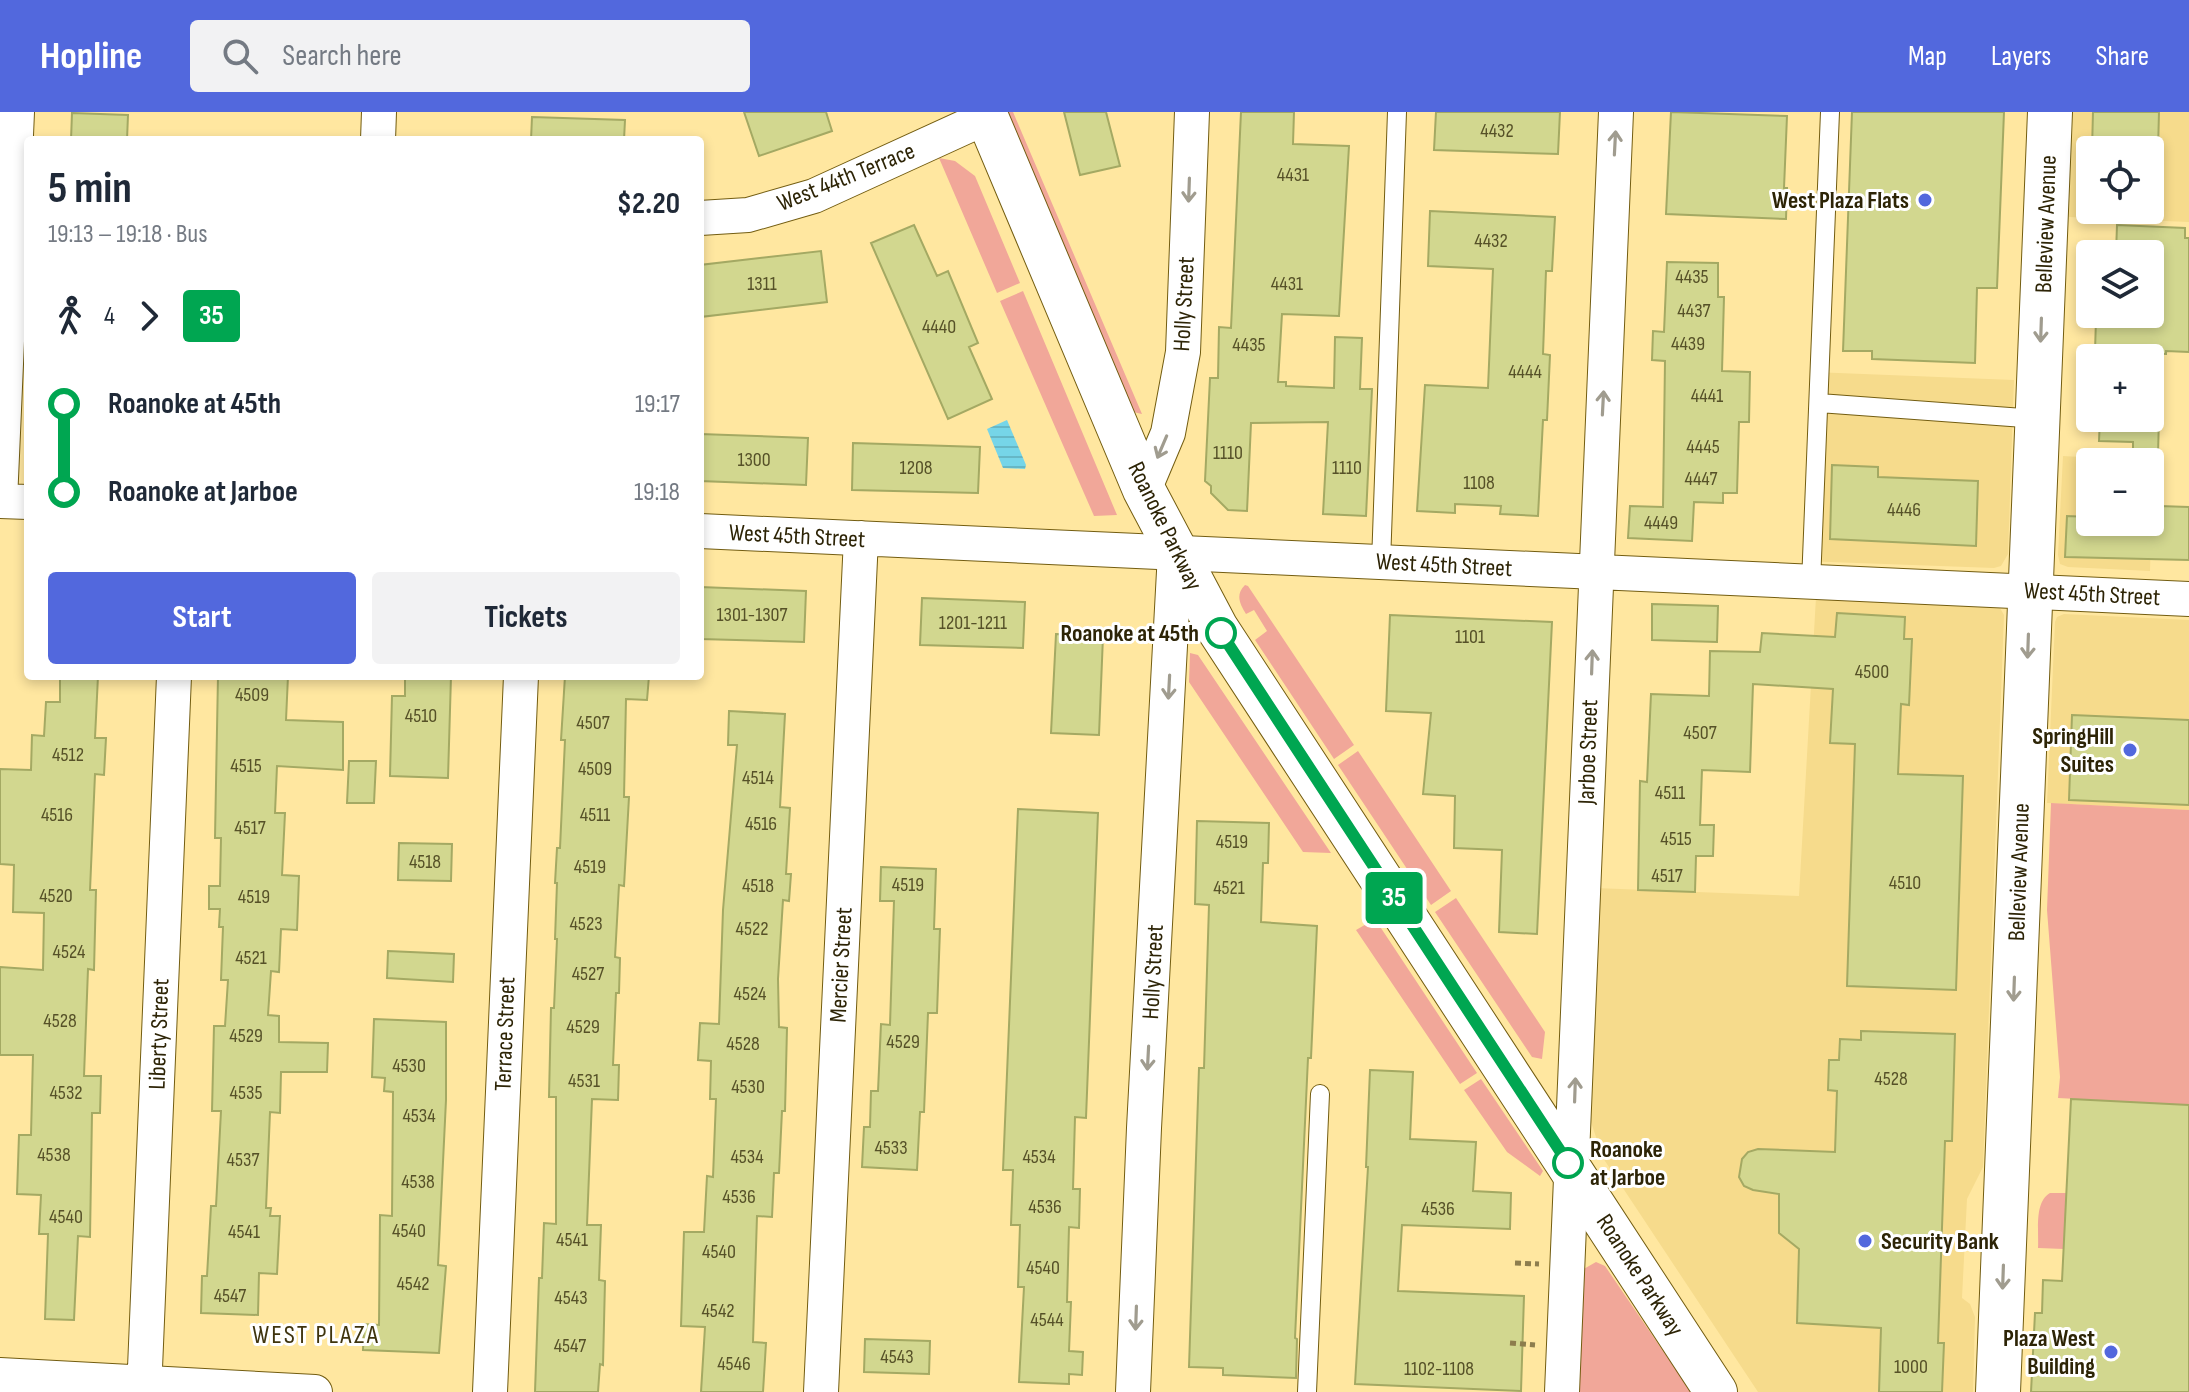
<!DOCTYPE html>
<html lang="en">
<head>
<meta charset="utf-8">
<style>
	:root { --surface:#fff; --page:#f2f2f3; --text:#1f2937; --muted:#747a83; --accent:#5268dd }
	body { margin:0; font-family:"Sofia Sans Condensed",sans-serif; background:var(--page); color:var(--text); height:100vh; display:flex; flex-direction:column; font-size:30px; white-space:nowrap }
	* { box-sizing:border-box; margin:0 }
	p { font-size:26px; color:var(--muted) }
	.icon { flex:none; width:44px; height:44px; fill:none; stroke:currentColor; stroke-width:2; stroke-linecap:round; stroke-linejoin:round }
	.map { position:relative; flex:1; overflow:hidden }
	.panel { position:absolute; left:24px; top:24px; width:680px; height:544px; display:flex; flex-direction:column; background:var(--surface); border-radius:8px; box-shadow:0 4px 12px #0003 }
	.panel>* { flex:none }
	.badge { padding:0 16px; border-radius:6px; font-size:28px; line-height:52px }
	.buttons { position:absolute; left:2076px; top:24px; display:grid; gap:16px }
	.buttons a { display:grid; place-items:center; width:88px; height:88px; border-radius:8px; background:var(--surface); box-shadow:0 4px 12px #0003; font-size:40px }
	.map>.badge { position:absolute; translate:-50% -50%; box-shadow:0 0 0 4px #fff }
	.legs { display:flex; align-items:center; gap:12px; height:88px; padding:0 24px; font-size:26px }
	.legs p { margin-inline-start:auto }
	.head { display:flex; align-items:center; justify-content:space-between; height:136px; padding:0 24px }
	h1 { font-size:44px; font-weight:700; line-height:60px }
	.primary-button { display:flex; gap:16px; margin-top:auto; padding:16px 24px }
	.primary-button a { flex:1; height:92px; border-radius:8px; background:var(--accent); color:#fff; font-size:32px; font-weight:700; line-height:92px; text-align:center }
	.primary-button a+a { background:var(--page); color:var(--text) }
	ul { padding:0 24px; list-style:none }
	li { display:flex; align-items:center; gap:28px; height:88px; font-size:30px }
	li i { display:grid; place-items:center; width:12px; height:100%; margin:0 10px; background:currentColor }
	li i::after { content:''; width:20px; height:20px; margin:-10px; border:6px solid; border-radius:50%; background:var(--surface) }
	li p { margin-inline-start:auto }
	li:first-child i { background:linear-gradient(#0000 50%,currentColor 0) }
	li:last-child i { background:linear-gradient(currentColor 50%,#0000 0) }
	header { display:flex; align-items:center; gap:48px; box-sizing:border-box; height:112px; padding:0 40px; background:var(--accent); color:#fff }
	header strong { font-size:38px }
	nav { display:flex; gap:44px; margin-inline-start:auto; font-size:28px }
	.search { width:560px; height:72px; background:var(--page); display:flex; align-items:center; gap:20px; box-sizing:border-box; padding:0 28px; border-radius:8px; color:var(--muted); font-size:30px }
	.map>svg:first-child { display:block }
</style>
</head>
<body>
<header>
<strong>Hopline</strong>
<div class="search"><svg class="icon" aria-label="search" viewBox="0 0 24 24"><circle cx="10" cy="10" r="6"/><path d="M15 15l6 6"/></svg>Search here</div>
<nav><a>Map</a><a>Layers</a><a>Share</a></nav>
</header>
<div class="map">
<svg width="2189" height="1280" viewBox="0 0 2189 1280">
	<defs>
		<pattern id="water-rules" width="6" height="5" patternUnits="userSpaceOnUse" patternTransform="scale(2)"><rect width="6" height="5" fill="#76d5e8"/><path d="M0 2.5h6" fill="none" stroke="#66b7c6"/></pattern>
	</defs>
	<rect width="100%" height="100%" fill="#ffe7a0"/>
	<!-- built -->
	<path fill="#f6db8c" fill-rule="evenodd" d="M2073,0h116v110l-120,-5zM2090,38h60v60h-60z
		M1813,260l201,8 -6,174 -7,12 -7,2 -191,-7z
		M2063,344l90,5 -3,110 -82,-4 -8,-3 -2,-9zM2090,350h60v60h-60z
		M1816,485l175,5 9,6 4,7 -21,552 -16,32 -5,99 8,6 5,13 -2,75h-215l-155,-234 -12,-36 4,-234 204,8z
		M2064,502l125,6v190l-142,-7 8,-181 2,-5z"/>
	<!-- grass -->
	<path fill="#f1a799" d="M1001,0h12l129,302 -13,-3z
		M939,46l16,3 20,15 45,107 -23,10z
		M1023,179l94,224 -23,1 -94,-215z
		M1245,473l3,1 106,159 -20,14 -79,-119 12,-9 -13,-21 -8,4c-6,-10 -11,-19 -1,-29z
		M1190,541l8,2 133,198 -28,-1 -114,-170z
		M1358,639l93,140 -20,14 -93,-140z
		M2051,691l138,7v295l-131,-7 2,-21 -13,-167z
		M1456,786l89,134 -3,27 -10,-2 -97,-145z
		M1375,807l102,154 -17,11 -104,-154z
		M1481,967l62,92 -3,5 -33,-24 -43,-62z
		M2050,1081h16l-2,56 -26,-1c1,-17 -4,-46 12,-55z
		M1596,1150l9,4 86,126h-115l6,-122z"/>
	<!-- water -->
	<path fill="url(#water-rules)" d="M1007,308l19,45 -1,4 -22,-1 -16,-39z"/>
	<!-- building -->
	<path fill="#d2d78f" stroke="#a4a963" stroke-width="2" d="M744,0h82l6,19 -73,25z
		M1064,0h42l14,54 -40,9z
		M1241,0h53l-1,32 56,2 -10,170 -57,-2 -4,68h8v4l48,2 1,-51 27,1 -2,51h12l-6,127 -43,-2 5,-92 -77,1 -4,88 -19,-1 -17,-17v-7l-6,-5 5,-103h8l1,-51 12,1z
		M1436,0h124l-2,42 -124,-4z
		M1671,0l116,4 -3,72h3l-1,31 -120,-5z
		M1852,0h152l-7,176h-20l-2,75 -103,-4v-8h-29z
		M2093,0h66l-1,38h-66z
		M72,1l56,2 -1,25h-56z
		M532,5l93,3 -1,20h-93z
		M1430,99l125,6 -3,54h-6l-3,83 7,1 -3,65h-4l-5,96 -38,-2 1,-8 -46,-2v9l-38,-2 8,-126 63,3 5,-119 -65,-3z
		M914,113l23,51 11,-5 30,72 -9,4 23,52 -44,20 -77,-176z
		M2117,113l68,3v10h4v114l-23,-1v3l-71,-3 1,-32 54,2v-67h-34z
		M821,139l6,51 -127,15v-52z
		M1667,150l51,1v34h6l-2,74 28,1 -1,50h-10l-2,71h-14v10l-29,-1 -2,39 -64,-3 2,-32 33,1 2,-146 -13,-1 1,-29 11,1z
		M2100,306h59l-1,36 -25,-1v-11l-34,-1z
		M700,322l108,4 -2,47 -106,-4z
		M853,331l127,4 -2,46 -126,-3z
		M1832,353l46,2v10l100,4 -2,65 -146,-7z
		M2159,394l30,1v53l-124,-3 2,-41 23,1v5h69z
		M700,475l106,4 -2,51 -104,-3z
		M922,486l103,4 -2,46 -103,-3z
		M1652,492l66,2 -1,36 -65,-2z
		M1837,501l68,4 -1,22h8l-3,66 -8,-1 -3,70 65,2 -7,214 -109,-4 8,-242 -25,-1 3,-54 -80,-5 -3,88 -48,-2 -2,55h14l-1,31h-17l-1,36 -57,-2 2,-109 7,1 4,-88 58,2 1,-45 50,1 2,-19 73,4z
		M1390,503l162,7 -15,312 -38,-2 3,-82 -48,-2 1,-52 -32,-2 8,-81 -45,-2z
		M1056,522l47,2 -4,99 -48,-2z
		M60,564h38l-3,62h11l-2,37 -9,-1 -5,116h6l-2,80 -6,-1 -4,107h17l-1,37h-8l-2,124 -12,-1 -4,84 -29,-1 3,-85h-9l2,-39 -24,-1 2,-59h12l2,-80h-33v-88l43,3 1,-57 -31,-1 1,-47 -14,-1v-95l31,1 1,-35 12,1 2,-34h14z
		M218,564h70l-2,44 57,2v48l-66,-4 -2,47h10l-3,62 17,1 -2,54 -16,-1 -2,43 -8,-1 -3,44 11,1v26l49,1 -1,29h-46l-1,41 -10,-1 -4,96h5l-1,8h10l-3,58 -18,-1 -1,42 -57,-2 1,-37h5l4,-70h5l5,-95h-9l2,-85h11l3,-46h-7l2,-53h-4l1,-18h-11v-23h11l1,-48h-6z
		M405,564h46l-3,102 -58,-2 2,-80h13z
		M565,564h84l-2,24 -21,-1 -2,98h5l-5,89 -5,-1 -4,72 5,1 -1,35h-3l-3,72h6l-1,35 -26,-1 -5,126h14l-2,55 6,1 -2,84 -3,-1 -2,28h-63l4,-114h3l2,-55 12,1v-127h-7l2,-89h3l3,-69h-2l2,-56h-2l2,-35h3l5,-108h-4z
		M729,599l56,3 -5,93 10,1 -4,66h5l-2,27 -6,-1 -5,79 1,48 8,1 -2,83h-3l-3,62h-5l-2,44 -15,-1 -4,126 13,1 -3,49h-62l4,-65 -24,-1 3,-94h20l3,-56 6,1 3,-78h-6l1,-38 -13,-1 2,-37 19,1 4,-114 14,-165h-9z
		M2072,603l117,5v85l-120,-5z
		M349,649h27l-2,42h-27z
		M1018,697l80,4 -12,305 -11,-1 -2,72h7l-1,39 -10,-1 -2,75h4l-2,49 14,1 -1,23 -13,-1v10l-50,-2 5,-95h-6l2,-62h-9l2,-55h-10z
		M1197,709l72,2 -1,40h-5l-2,59 56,4 -6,132h-3l-13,280 2,1 -1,39 -73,-3v-7l-34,-1 10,-299h5l5,-163 -14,-1z
		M399,731l53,1 -1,37 -53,-1z
		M881,755l55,2 -2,60h6l-3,84h-9l-4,99h-4l-3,58 -55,-3 2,-40h6l1,-36h7l3,-67 9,1 4,-124h-14z
		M388,839l66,3 -1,28 -66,-4z
		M374,907l72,3v78l-8,165 8,1 -7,87 -76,-3 1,-26 15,1 1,-110 12,1 1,-124 -9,-1 1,-13 -13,-1z
		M1861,919l94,3 -3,107h-7l-7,202h6l-2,49h-63l2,-64 -84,-5 2,-74 -20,-16v-39l-26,-4 -9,-4 -5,-9 3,-18 6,-7 10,-3 77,3 2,-61 -9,-1 1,-30h10l1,-21 21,1z
		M1370,958l43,2 -3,67 66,3 -3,49 38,2 -1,36 -108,-4 -4,66 126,5 -3,95 -166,-7 13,-217h-2z
		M2071,987l118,6v287h-158l4,-79h7l1,-33 19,1z
		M865,1227l65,2 -1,33 -65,-2z"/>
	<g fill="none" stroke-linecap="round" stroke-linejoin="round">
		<!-- service casing -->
		<g stroke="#735d11" stroke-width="20">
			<path id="service" d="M1819,291l218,16
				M1381,451l16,-451
				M1811,471l19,-471
				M1307,1280l13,-298"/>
		</g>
		<!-- minor casing -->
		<g stroke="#735d11" stroke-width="36">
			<path id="minor" d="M378,28l1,-28
				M700,106l48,-3 66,-19 173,-79
				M1144,378l24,-57 15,-81 9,-240
				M0,389l17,-389
				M0,389l28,1
				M700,419l1489,68
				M0,1263l315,17
				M144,1280l30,-716
				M490,1280l31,-716
				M821,1280l40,-854
				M1133,1280l11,-264 31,-575
				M1562,1280l54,-1280"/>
		</g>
		<!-- tertiary casing -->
		<g stroke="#735d11" stroke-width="44">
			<path id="tertiary" d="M985,0l159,378 73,138 499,764"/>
		</g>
		<!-- primary casing -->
		<g stroke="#735d11" stroke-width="46">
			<path id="primary" d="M1998,1280l52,-1280"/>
		</g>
		<!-- path -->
		<path stroke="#8d7d4d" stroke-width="5" stroke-dasharray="6 4" stroke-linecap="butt" d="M1515,1151l24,1
			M1510,1231l25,2"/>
		<!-- service -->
		<use href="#service" stroke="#fff" stroke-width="18"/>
		<!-- minor -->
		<use href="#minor" stroke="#fff" stroke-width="34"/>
		<!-- tertiary -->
		<use href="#tertiary" stroke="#fff" stroke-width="42"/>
		<!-- primary -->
		<use href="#primary" stroke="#fff" stroke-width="44"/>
	</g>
	<!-- one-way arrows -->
	<defs><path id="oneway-shaft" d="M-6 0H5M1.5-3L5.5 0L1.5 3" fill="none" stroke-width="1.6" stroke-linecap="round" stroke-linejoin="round" transform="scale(2)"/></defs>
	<g stroke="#a09c8f">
		<use href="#oneway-shaft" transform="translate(1615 31) rotate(-87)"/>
		<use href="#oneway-shaft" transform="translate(1189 78) rotate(92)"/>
		<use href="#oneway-shaft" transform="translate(2041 218) rotate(92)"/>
		<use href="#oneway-shaft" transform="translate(1603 291) rotate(-87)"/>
		<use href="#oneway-shaft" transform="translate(1162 335) rotate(113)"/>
		<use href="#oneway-shaft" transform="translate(2028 534) rotate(92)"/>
		<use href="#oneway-shaft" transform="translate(1592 550) rotate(-88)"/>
		<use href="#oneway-shaft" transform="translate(1169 575) rotate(93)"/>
		<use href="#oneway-shaft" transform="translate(2014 877) rotate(92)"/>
		<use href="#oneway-shaft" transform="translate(1148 946) rotate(93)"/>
		<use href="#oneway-shaft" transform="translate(1575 978) rotate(-88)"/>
		<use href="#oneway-shaft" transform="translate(2003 1165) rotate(92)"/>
		<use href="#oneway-shaft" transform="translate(1136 1206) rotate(92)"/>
	</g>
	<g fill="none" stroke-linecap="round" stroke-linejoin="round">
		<!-- line-1 casing -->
		<g stroke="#fff" stroke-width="18">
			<path id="line-1" d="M1221,521l347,530"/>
		</g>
		<!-- line-1 -->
		<use href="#line-1" stroke="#00a651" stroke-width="12"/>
	</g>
	<!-- markers -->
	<g fill="#5268dd" stroke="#fff" stroke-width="3">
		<circle cx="1925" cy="88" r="8"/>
		<circle cx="2130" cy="638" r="8"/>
		<circle cx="1865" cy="1129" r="8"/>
		<circle cx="2111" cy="1240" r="8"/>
	</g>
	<g fill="#fff" stroke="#00a651" stroke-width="4">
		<circle cx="1221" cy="521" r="14"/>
		<circle cx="1568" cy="1051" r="14"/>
	</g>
	<g text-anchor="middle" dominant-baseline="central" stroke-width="6" stroke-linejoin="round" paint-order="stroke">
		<!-- number labels -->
		<g font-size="20" fill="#565128">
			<text x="1497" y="19">4432</text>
			<text x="1293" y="63">4431</text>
			<text x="1491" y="129">4432</text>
			<text x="1692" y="165">4435</text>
			<text x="762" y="172">1311</text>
			<text x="1287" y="172">4431</text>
			<text x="1694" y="199">4437</text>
			<text x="939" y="215">4440</text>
			<text x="1688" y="232">4439</text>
			<text x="1249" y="233">4435</text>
			<text x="1525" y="260">4444</text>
			<text x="1707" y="284">4441</text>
			<text x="1703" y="335">4445</text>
			<text x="1228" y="341">1110</text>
			<text x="754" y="348">1300</text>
			<text x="916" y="356">1208</text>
			<text x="1347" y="356">1110</text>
			<text x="1701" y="367">4447</text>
			<text x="1479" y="371">1108</text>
			<text x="1904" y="398">4446</text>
			<text x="1661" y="411">4449</text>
			<text x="752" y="503">1301-1307</text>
			<text x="973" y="511">1201-1211</text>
			<text x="1470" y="525">1101</text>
			<text x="1872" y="560">4500</text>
			<text x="252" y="583">4509</text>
			<text x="421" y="604">4510</text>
			<text x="593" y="611">4507</text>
			<text x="1700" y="621">4507</text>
			<text x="68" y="643">4512</text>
			<text x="246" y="654">4515</text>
			<text x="595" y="657">4509</text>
			<text x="758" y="666">4514</text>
			<text x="1670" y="681">4511</text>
			<text x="57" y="703">4516</text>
			<text x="595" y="703">4511</text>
			<text x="761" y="712">4516</text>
			<text x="250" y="716">4517</text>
			<text x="1676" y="727">4515</text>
			<text x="1232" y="730">4519</text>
			<text x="425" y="750">4518</text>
			<text x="590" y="755">4519</text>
			<text x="1667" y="764">4517</text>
			<text x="1905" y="771">4510</text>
			<text x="908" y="773">4519</text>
			<text x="758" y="774">4518</text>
			<text x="1229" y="776">4521</text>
			<text x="56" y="784">4520</text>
			<text x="254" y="785">4519</text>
			<text x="586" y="812">4523</text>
			<text x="752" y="817">4522</text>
			<text x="69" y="840">4524</text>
			<text x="251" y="846">4521</text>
			<text x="588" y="862">4527</text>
			<text x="750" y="882">4524</text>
			<text x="60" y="909">4528</text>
			<text x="583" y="915">4529</text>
			<text x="246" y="924">4529</text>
			<text x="903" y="930">4529</text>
			<text x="743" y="932">4528</text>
			<text x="409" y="954">4530</text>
			<text x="1891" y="967">4528</text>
			<text x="584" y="969">4531</text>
			<text x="748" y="975">4530</text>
			<text x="66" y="981">4532</text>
			<text x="246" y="981">4535</text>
			<text x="419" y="1004">4534</text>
			<text x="891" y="1036">4533</text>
			<text x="54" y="1043">4538</text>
			<text x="747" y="1045">4534</text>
			<text x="1039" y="1045">4534</text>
			<text x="243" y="1048">4537</text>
			<text x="418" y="1070">4538</text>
			<text x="739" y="1085">4536</text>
			<text x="1045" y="1095">4536</text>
			<text x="1438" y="1097">4536</text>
			<text x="66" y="1105">4540</text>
			<text x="409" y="1119">4540</text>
			<text x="244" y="1120">4541</text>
			<text x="572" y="1128">4541</text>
			<text x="719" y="1140">4540</text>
			<text x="1043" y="1156">4540</text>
			<text x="413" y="1172">4542</text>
			<text x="230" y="1184">4547</text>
			<text x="571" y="1186">4543</text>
			<text x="718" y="1199">4542</text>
			<text x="1047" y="1208">4544</text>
			<text x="570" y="1234">4547</text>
			<text x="897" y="1245">4543</text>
			<text x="734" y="1252">4546</text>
			<text x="1911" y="1255">1000</text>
			<text x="1439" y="1257">1102-1108</text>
		</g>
		<!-- street labels -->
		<g font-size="24" fill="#2d2406" stroke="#fff">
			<text transform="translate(846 65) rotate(-22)">West 44th Terrace</text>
			<text transform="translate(2046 112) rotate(-88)">Belleview Avenue</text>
			<text transform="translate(1184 192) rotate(-87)">Holly Street</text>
			<text transform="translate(1165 414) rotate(64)">Roanoke Parkway</text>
			<text transform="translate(797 424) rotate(3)">West 45th Street</text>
			<text transform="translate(1444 453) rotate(3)">West 45th Street</text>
			<text transform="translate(2092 482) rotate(3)">West 45th Street</text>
			<text transform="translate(1588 640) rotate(-88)">Jarboe Street</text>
			<text transform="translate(2019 760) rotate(-88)">Belleview Avenue</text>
			<text transform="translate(841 853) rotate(-87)">Mercier Street</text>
			<text transform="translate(1153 860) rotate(-87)">Holly Street</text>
			<text transform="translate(159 922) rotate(-88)">Liberty Street</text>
			<text transform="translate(505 922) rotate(-88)">Terrace Street</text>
			<text transform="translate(1640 1163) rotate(57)">Roanoke Parkway</text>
		</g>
		<!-- poi labels -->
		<g font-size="24" font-weight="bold" fill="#2d2406" stroke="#fff" text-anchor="end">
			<text x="1909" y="88">West Plaza Flats</text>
			<text x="2114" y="624">SpringHill<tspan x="2114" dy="28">Suites</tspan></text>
			<text x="1881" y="1129" text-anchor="start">Security Bank</text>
			<text x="2095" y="1226">Plaza West<tspan x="2095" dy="28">Building</tspan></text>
		</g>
		<!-- stop labels -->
		<g font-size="24" font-weight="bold" fill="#2d2406" stroke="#fff" text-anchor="end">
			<text x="1199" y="521">Roanoke at 45th</text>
			<text x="1590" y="1037" text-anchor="start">Roanoke<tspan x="1590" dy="28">at Jarboe</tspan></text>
		</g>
		<!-- neighbourhood labels -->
		<g font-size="26" letter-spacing="2" fill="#3f340e" stroke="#fff">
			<text x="316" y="1223">WEST PLAZA</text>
		</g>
	</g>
</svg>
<div class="buttons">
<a><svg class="icon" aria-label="locate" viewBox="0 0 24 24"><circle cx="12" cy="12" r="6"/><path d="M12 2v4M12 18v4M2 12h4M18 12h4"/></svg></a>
<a><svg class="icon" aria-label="layers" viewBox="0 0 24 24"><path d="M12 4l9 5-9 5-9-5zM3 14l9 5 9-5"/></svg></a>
<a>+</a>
<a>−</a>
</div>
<b class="badge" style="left:1394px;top:786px;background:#00a651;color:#fff">35</b>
<section class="panel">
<div class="head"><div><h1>5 min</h1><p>19:13 – 19:18 · Bus</p></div><b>$2.20</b></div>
<div class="legs"><svg class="icon" aria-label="walk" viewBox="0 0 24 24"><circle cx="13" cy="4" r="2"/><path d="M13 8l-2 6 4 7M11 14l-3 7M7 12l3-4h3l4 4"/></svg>4<svg class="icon" aria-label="forward" viewBox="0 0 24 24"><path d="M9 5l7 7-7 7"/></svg><b class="badge" style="background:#00a651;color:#fff">35</b></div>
<ul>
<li><i style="color:#00a651"></i><b>Roanoke at 45th</b><p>19:17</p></li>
<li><i style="color:#00a651"></i><b>Roanoke at Jarboe</b><p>19:18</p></li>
</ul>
<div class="primary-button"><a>Start</a><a>Tickets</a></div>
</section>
</div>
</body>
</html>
